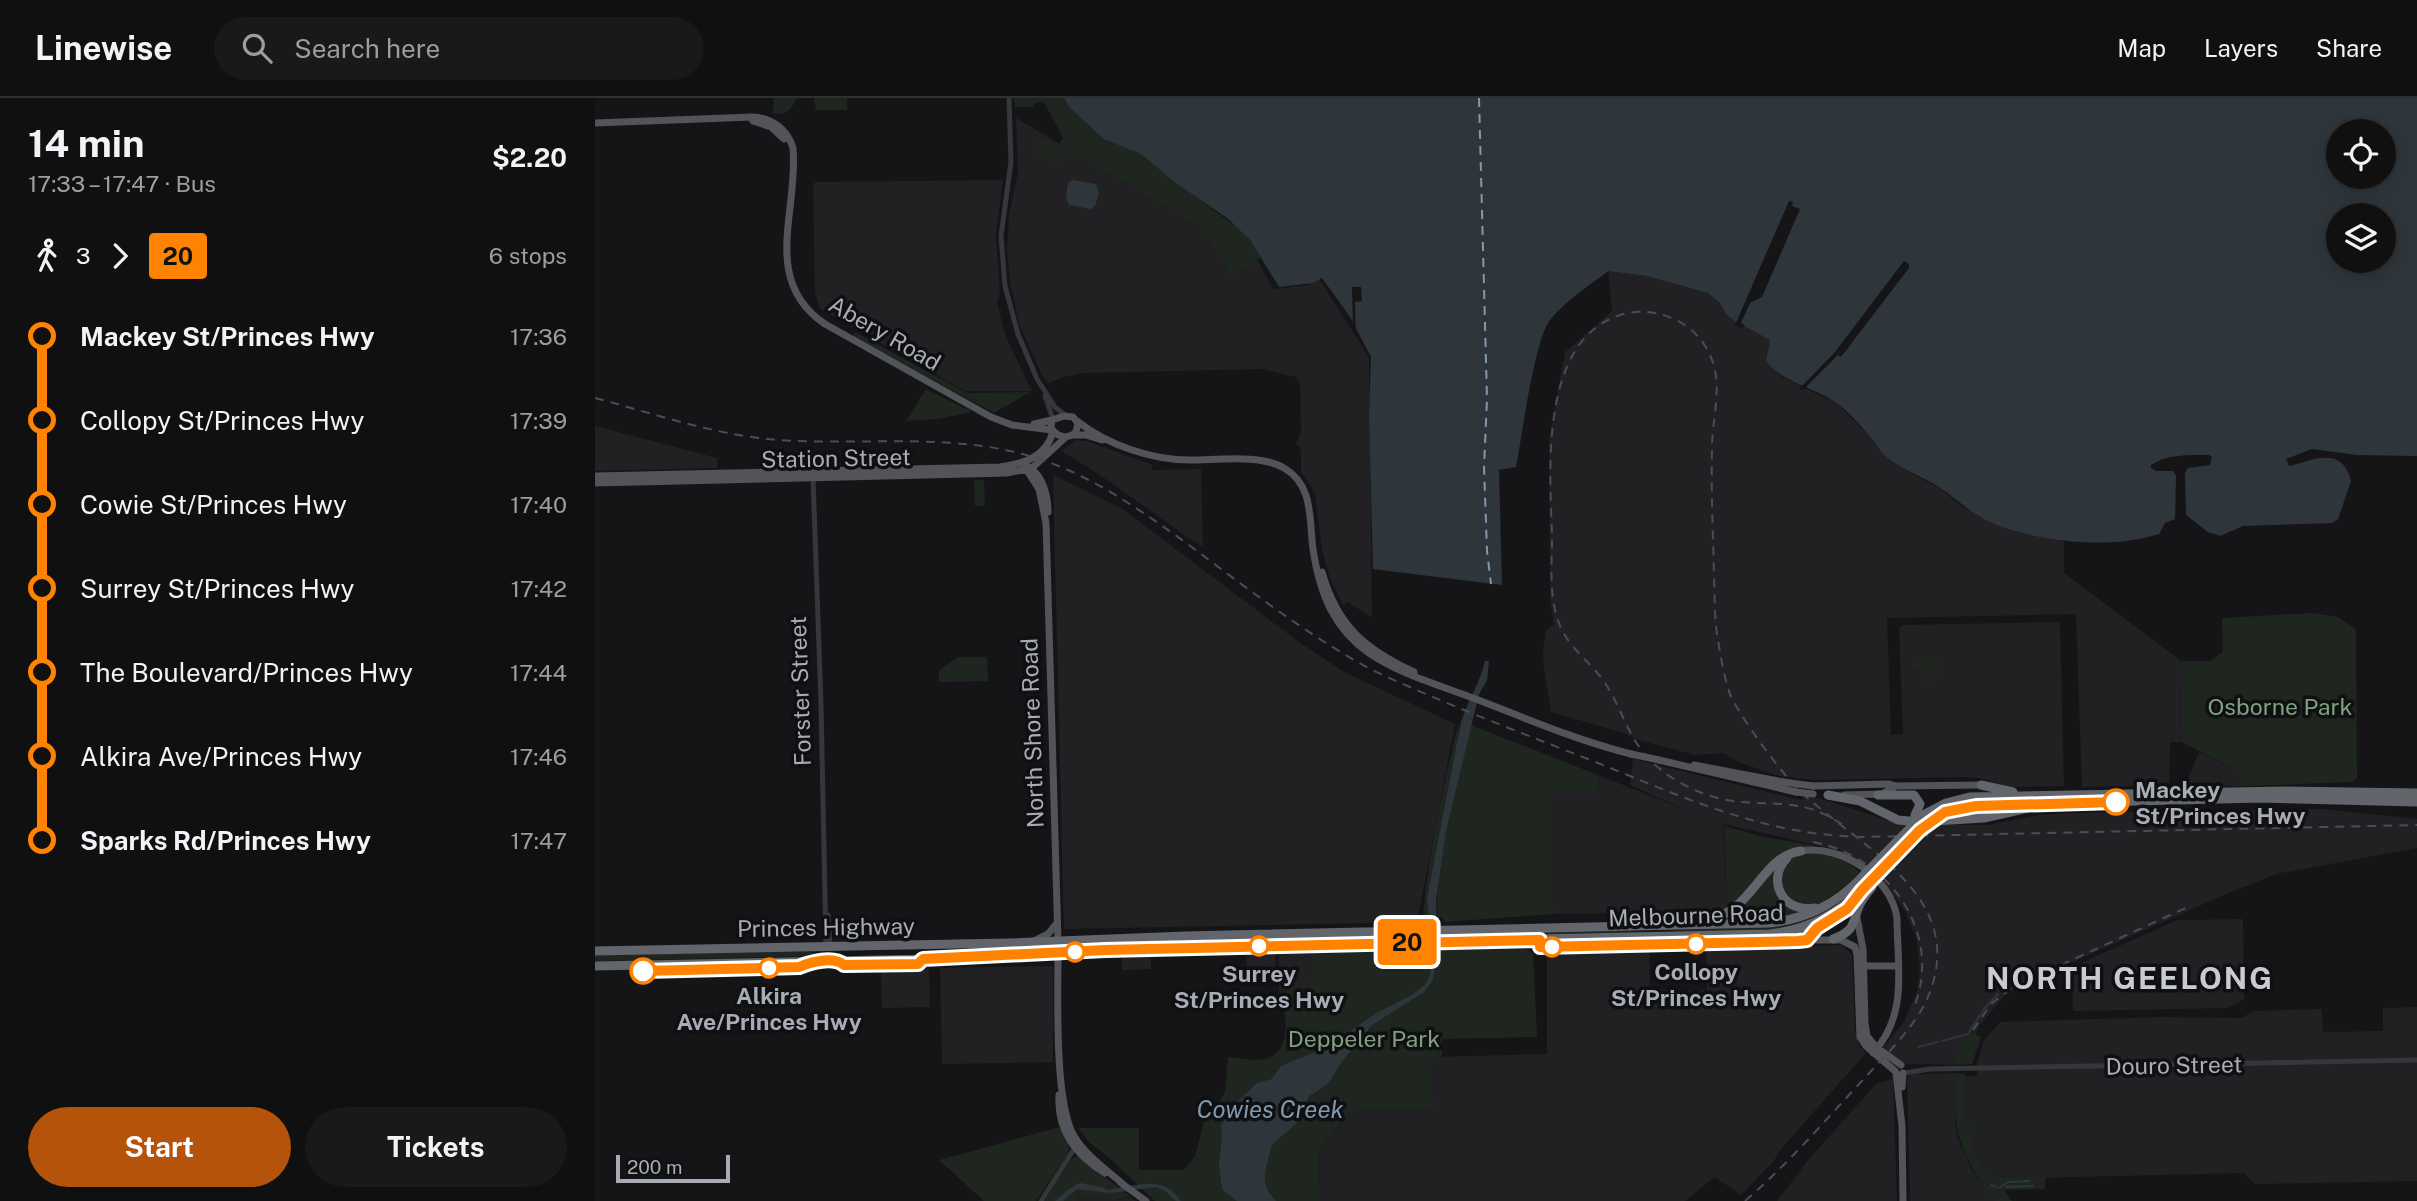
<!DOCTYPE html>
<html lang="en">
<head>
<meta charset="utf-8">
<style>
	:root { --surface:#101011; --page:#19191a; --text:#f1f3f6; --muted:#9c9d9f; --line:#303031; --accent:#b45309 }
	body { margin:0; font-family:"Public Sans",sans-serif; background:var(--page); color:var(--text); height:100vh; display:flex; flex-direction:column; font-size:26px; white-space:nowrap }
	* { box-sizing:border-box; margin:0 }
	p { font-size:23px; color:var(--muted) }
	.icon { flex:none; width:38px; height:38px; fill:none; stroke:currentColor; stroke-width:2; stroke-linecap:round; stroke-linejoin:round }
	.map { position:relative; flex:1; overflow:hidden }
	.panel { display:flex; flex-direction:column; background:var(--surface); width:595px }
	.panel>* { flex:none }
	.badge { padding:0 14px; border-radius:5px; font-size:24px; line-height:46px }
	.buttons { position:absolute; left:1731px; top:21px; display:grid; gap:14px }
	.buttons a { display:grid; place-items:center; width:70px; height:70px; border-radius:50%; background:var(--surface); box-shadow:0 4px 18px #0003,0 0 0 2px var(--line); font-size:35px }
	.scale { position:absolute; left:21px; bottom:18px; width:114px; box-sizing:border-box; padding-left:7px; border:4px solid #a7acb6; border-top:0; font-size:19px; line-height:24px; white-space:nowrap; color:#a7acb6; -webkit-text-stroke:5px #101012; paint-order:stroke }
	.map>.badge { position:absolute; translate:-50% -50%; box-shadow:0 0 0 4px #fff }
	.legs { display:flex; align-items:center; gap:10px; height:77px; padding:0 28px; font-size:23px }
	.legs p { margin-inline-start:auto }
	.head { display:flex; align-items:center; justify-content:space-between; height:119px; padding:0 28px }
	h1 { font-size:38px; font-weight:700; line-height:52px }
	.action { display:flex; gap:14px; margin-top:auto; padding:14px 28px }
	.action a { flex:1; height:80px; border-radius:42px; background:var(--accent); color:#fff; font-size:28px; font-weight:700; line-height:80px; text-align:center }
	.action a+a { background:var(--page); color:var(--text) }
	ul { padding:0 28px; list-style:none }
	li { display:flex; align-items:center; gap:24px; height:84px; font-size:26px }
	li i { display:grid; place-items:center; width:10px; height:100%; margin:0 9px; background:currentColor }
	li i::after { content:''; width:18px; height:18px; margin:-9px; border:5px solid; border-radius:50%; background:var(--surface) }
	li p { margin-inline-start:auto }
	li:first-child i { background:linear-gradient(#0000 50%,currentColor 0) }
	li:last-child i { background:linear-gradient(currentColor 50%,#0000 0) }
	header { display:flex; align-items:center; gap:42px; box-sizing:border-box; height:98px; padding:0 35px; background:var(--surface); border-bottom:2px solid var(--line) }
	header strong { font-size:33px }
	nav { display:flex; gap:38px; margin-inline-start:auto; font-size:24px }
	.search { width:490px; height:63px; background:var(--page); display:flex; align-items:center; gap:18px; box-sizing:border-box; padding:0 24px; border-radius:38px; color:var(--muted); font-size:26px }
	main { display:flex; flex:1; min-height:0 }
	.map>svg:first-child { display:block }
</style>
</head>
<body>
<header>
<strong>Linewise</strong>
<div class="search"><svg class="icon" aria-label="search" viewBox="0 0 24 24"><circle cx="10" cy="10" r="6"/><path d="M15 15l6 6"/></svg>Search here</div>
<nav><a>Map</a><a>Layers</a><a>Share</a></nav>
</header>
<main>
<section class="panel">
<div class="head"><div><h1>14 min</h1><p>17:33 – 17:47 · Bus</p></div><b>$2.20</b></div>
<div class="legs"><svg class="icon" aria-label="walk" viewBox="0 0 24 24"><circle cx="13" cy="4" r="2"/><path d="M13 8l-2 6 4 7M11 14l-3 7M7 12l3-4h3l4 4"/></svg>3<svg class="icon" aria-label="forward" viewBox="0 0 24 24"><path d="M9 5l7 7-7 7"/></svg><b class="badge" style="background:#ff8200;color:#111">20</b><p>6 stops</p></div>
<ul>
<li><i style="color:#ff8200"></i><b>Mackey St/Princes Hwy</b><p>17:36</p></li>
<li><i style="color:#ff8200"></i><span>Collopy St/Princes Hwy</span><p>17:39</p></li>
<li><i style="color:#ff8200"></i><span>Cowie St/Princes Hwy</span><p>17:40</p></li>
<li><i style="color:#ff8200"></i><span>Surrey St/Princes Hwy</span><p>17:42</p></li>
<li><i style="color:#ff8200"></i><span>The Boulevard/Princes Hwy</span><p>17:44</p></li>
<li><i style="color:#ff8200"></i><span>Alkira Ave/Princes Hwy</span><p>17:46</p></li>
<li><i style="color:#ff8200"></i><b>Sparks Rd/Princes Hwy</b><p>17:47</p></li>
</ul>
<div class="action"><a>Start</a><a>Tickets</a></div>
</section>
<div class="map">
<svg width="1822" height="1103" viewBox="0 0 1822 1103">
	<rect width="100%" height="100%" fill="#151517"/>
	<!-- built -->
	<path fill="#212124" d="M421,20l186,110 28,44 14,-3 13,-10 16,30 37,-4 9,-6 50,78 3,261 -24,-16 -5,3 -13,-26 -8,-30 -7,-54 -7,-14 -7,-9v-23l-5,-5 5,-12 -1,-48 -4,-7 -33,-8 -180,4 -19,4 -16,6 -4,-4 -24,-52 -10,-44 -3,-32 2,-36 9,-42z
		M408,82l-7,53 4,60 -3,10 9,34 26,54h-67l-145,-82 -5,-16 -2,-107 2,-4z
		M1013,173l39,5 61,17 11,9 17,20 34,18 -4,21 16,16 56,27 32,33 13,17 29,20 28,14 21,18 30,17 38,11 35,7v32l117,88 1,81h-12l-1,43 -87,2 -6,-173 -189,4 4,117 12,-1 -4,-106 3,-3 156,-3 2,4 4,160 -56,1 -29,-9 -19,-1 -145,3 -36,-4 -41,-14 -15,-9 -28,2 -57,-15 -14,-7 -73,-21 -7,-43 -1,-20 3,-19 8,-5 -4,-27 -1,-159 16,-87 47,-41z
		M0,328l122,32v10l-122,3z
		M481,342l11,1 66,24 -2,5 50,-1 2,79 -109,-77 -33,-20z
		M458,377l68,33 178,134 45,30 111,52 -38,198 -353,7z
		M1604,654l31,15 19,19 -62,1v-6z
		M1038,661l155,38 14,3 1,-4 15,2 82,26 88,1 51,-10 32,-2 252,-4 94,10v29l-141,26 -52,21 -205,91 -14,9 -26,31 -14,39 -57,-1 -12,-5 -14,-10 23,-29 12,-29 3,-23 -4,-31 -12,-28 -20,-26 -19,-18 -27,-15 -115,-26 4,82 -17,6 -157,2 -3,-121h49l-1,-18 93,37 -61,-27z
		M1648,821l1,80 -16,9 -155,3 -1,-44 105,-47z
		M1247,847l10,10 3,75 4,16 7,7 -84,95 -9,14 -32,33 -26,-18 -30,24h-365l-1,-54 33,-36 82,-2 -1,-52 114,-3v-102l102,-2 1,36 16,4 21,1 20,-1 -1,-42z
		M716,852l-1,39 -31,2v-39z
		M680,853l1,25h-29l-1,-24z
		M556,856v15l-29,1v-15z
		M458,868v96l-111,2 -2,-96z
		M334,871l1,38 -48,1 -1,-37z
		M1822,909v174l-162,3 -11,-11 -253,6 -14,-23 -9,-23 6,-12 -8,1 -2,-24 2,-22h11v-12l7,-24 16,-18 161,-5 81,1 11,-7 69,-2 1,23 60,-1v-23z
		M1362,975l-2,49 3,17 14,31 23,31h-85l-3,-124 6,-3z
		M1298,981l4,122h-120l32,-42 68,-76z
		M484,1097l35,5 16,-3 6,4h-60z"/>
	<!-- green -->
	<path fill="#1f2620" d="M179,0h23c-5,11 -11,18 -24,15z
		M219,0h33v12h-31z
		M419,0h50l6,10 32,28 39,18 96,74 13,12 11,18 -29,18 -30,-48 -143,-84 4,-6 -19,-36 -10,1v4h-19z
		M445,39l4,4 10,3 2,4 12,4 -6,17 -10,-6 1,-3 -4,-2 -1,2 -7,-4 -4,-9z
		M260,234l112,61 63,-1 -36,21 -141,-77z
		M331,291l46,23 -34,7 -32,2z
		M379,382h10l1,26h-10z
		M1718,515l25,4 18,12 1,149 -5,4 -103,4 -19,-19 -48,-25 -1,-81h29l13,-9 -1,-34z
		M1343,558v24l-11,2 -1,-14h-13v-5l5,-6z
		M364,559h28l1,24 -49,1v-12z
		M864,624l-1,19 -31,157 4,20 -8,-2c6,-66 20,-131 36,-194z
		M876,627l127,50 1,18h-48l2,121 -108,8 -3,-5h-4c-6,-55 20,-138 33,-192z
		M1129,728l40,11 48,8 5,6 26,7 17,14c-49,48 -78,48 -143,48l-7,-8 17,-7z
		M1270,782l2,1c-16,16 -37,33 -58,42 -43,17 -102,6 -147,8l139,-10 32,-14z
		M1015,832l39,2 -321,8h-51l-6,-3z
		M931,851l7,4 4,84 -95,2v18l-9,1 1,51 -82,2 -33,36 1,54h-165l-48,-45 -17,-13 -12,-15h61v42h45l11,-14 10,-38 20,-25 3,-36c11,1 30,5 40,1 26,-10 17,-47 11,-67l31,-2 1,-39z
		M157,853l58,1 5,2 -5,2 -215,5v-6z
		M1376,935l10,4 -9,27h-17l4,-9 -1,-16z
		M1362,975l9,1 -2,24 2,23h8l1,12 -6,1 8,22 14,22 54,-1v12l-41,1 8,11h-17c-33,-43 -46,-73 -38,-128z
		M465,1029l9,17 -1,10 -32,47h-52l-45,-41z
		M482,1058l2,1 51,39 -16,4 -34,-5 -4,6h-32l27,-42z"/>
	<!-- water -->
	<path fill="#2e363c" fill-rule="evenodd" d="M469,0h1353v358l-60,-1 -45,-6 -26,10 3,7c25,-6 53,-21 62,15l-13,38 -6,4 -89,3 -23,10 -12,-4 -22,-17 -1,-42 3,-5 22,-3 2,-8 -3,-2c-20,0 -42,-1 -58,10v3l5,3h17l3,5 -1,43 -10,4 -6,11c-49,16 -121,8 -167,-11 -21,-9 -35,-24 -53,-36 -18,-11 -38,-18 -55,-32 -5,-5 -8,-12 -13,-17 -9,-11 -22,-26 -33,-34 -24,-17 -54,-20 -72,-43l4,-21 -34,-18 -9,-7 -8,-13 -11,-9 -61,-17 -39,-5c-19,15 -43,30 -58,49 -16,21 -28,117 -34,147l-17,3 3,115 -129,-16 -4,-153 2,-59 -21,-40 -28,-39 -9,5 -34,4 -29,-47 -23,-22 -51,-35 -35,-29 -37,-15 -34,-31zM1743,33h45v46h-45zM1743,117h45v46h-45z
		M478,82l23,4 3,9 -4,13 -4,3 -22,-4 -3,-8 2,-14z
		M890,563h4l-2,19 -8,14 -33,137 -10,68 2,49 -5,32 -9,12 -52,33 -32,39 -12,20 -19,12 -5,10 -4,14 -26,23 -3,4c-5,24 -13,35 5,54h-39l-15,-12 -3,-24 3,-29 -1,-10 16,-24 20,-19 15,-4 9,-13 44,-18 50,-34 35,-18 15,-11 5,-9 2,-27 -5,-51 34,-176c7,-22 19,-39 24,-61z
		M485,1085l22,4 6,3c27,-4 55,-16 73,11h-5l-11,-10 -9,-4 -45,6 -34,-4 -14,12h-8l14,-12z"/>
	<!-- pier -->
	<path fill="#151517" d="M1194,103l4,1 -1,4 8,3 -38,88 -12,6 -9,20 4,2 -3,4 -7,-4z
		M1309,163l5,3v4l-68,89 -3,-2 -35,35 -4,-1 36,-37z
		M757,189h9l1,14 -7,1 1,33 -3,-5z"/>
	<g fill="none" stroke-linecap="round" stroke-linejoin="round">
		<!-- stream -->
		<path stroke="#2e363c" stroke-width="2" d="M1347,943l26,-7 16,-25 14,-15
			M1323,949l20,-5
			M1396,1087l5,2
			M1411,1089l27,-1
			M1404,1090l10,-6 20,-1"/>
		<!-- ferry -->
		<path stroke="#8099b0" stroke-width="2" stroke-dasharray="9 7" stroke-linecap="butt" d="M884,0l8,301 -3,68 3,84 4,33"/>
		<!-- minor -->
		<path stroke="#36373b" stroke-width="5" d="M414,0l2,64 -10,74 4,50 13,48 19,45 18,28 11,9
			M450,298l8,23
			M218,380l8,226 5,242
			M233,817l2,31
			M1309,975l26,-4 487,-9
			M446,1103l33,-52"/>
		<!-- major -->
		<path stroke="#52545a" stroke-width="7" d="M158,23l18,6 13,12
			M0,25l157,-6c19,1 35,11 41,31 6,62 -33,132 32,176l166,93 21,8 40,5
			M469,318l9,1 5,6 -2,9c-9,8 -19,5 -25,-4l1,-8z
			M482,323c30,24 75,39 113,39 27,0 71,-6 94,8 30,17 25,52 29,81 3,20 8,42 18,61 9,17 22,32 38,43 34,23 74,33 112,48 49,19 98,40 150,53
			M439,326l18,-4
			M478,337h13l16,5
			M428,366l16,25 7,34 12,418
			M434,369c14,9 19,29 19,45
			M0,378l405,-9c23,-3 47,-10 53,-36
			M0,385l412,-10 25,-5 34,-31
			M727,474c15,54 43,77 92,100
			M1064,662l137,32
			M1099,667l89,17
			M1218,688l76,-2 7,2 85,-1
			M1249,697l38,-1 14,-8
			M1206,753c40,-7 90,26 96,67 0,48 12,96 -24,135
			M1262,820l6,31 2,74 2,13 9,11 25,18
			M1212,842h34l14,7 2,8 3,82 6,9 29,25
			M439,843l14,-7 9,-11
			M463,855c0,43 -4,148 16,183 12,20 33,34 50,49
			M1267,868h36
			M1301,975l6,53 1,75
			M1307,989l1,-14
			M464,997c-2,35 16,60 46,78
			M526,1085l25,18"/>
		<!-- highway -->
		<path stroke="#62656c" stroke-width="9" d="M1386,687l32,7
			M1233,697l32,6 38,19 22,2
			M1283,697h36l6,9 -5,11
			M1328,717l23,-12 23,-6 316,-6 132,2
			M1344,717l20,-7 17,-3 284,-7 157,4
			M1339,723l50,-3 44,-10
			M1192,760c-22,23 -3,56 28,50
			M1113,822c46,-9 53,-64 93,-69
			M1178,840l34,2 15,-15
			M1238,841c22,-8 19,-15 26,-33 3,-7 8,-13 13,-19
			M0,853l414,-8 176,-7 584,-13c38,-4 67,-19 93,-46
			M0,868l333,-7 380,-15 461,-10c41,-4 71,-22 100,-50"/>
		<!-- rail -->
		<path stroke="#4b4d52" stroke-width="2" stroke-dasharray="9 7" stroke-linecap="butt" d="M0,300c61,16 122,38 185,42 89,6 177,-9 263,20 54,19 100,52 146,85 59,44 118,90 183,125 71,33 144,61 216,89 93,37 173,76 275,78l554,-12
			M1218,744c76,14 132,92 100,168
			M1378,932l18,-26 22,-17 177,-81
			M1150,1103c42,-36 77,-77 115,-118 25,-28 59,-58 71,-94 35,-100 -84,-148 -138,-205 -17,-19 -53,-67 -63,-90 -6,-17 -9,-36 -12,-54 -4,-21 -3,-42 -4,-64 -1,-42 -3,-85 -2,-128 0,-27 9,-55 2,-82 -6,-21 -20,-38 -40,-47 -20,-9 -42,-10 -62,-1 -72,32 -62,153 -60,217 0,27 -3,56 5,82 8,30 32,42 48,66 17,25 23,56 46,78 22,22 59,39 90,41 24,2 49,0 73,8 11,4 22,10 32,17"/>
		<!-- major-bridge -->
		<path stroke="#52545a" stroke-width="7" d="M1036,656l28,6
			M1188,684l30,4
			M1201,694l17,2"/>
		<!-- highway-bridge -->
		<path stroke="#62656c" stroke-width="9" d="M1267,779l61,-62
			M1274,786l51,-54 19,-15"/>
	</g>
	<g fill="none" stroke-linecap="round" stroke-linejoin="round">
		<!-- line-1 casing -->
		<g stroke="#fff" stroke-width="16">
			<path id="line-1" d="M48,873l156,-4c12,-5 34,-11 45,-2l74,-1 5,-5 182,-9 435,-10v7l258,-6 9,-1 10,-12 30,-19 15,-19 58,-60 25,-18 31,-6 140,-4"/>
		</g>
		<!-- line-1 -->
		<use href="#line-1" stroke="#ff8200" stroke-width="10"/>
	</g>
	<!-- markers -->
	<g fill="#fff" stroke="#ff8200" stroke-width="3.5">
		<circle cx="1521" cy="704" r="12"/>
		<circle cx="1101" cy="846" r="9"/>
		<circle cx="664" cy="848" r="9"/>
		<circle cx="957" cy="849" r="9"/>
		<circle cx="480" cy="854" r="9"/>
		<circle cx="174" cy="870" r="9"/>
		<circle cx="48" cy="873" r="12"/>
	</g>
	<g text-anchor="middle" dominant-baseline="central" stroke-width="7" stroke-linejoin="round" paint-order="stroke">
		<!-- street labels -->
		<g font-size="23" fill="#a7acb6" stroke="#101012">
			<text transform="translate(290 235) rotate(30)">Abery Road</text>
			<text transform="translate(241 360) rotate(-1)">Station Street</text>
			<text transform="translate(205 593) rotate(-92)">Forster Street</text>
			<text transform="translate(437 635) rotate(-92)">North Shore Road</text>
			<text transform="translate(1101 817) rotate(-2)">Melbourne Road</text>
			<text transform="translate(231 829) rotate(-1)">Princes Highway</text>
			<text transform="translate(1579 967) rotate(-1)">Douro Street</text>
		</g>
		<!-- park labels -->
		<g font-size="23" fill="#7fa081" stroke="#101012">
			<text x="1685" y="608">Osborne Park</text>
			<text x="769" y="940">Deppeler Park</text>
		</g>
		<!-- stop labels -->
		<g font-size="23" font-weight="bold" fill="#a7acb6" stroke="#101012">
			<text x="1540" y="691" text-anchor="start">Mackey<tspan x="1540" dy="26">St/Princes Hwy</tspan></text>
			<text x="1101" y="873">Collopy<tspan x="1101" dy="26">St/Princes Hwy</tspan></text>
			<text x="664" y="875">Surrey<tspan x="664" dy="26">St/Princes Hwy</tspan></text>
			<text x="174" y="897">Alkira<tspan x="174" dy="26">Ave/Princes Hwy</tspan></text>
		</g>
		<!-- water labels -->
		<g font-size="24" font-style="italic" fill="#8099b0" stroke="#101012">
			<text x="675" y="1011">Cowies Creek</text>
		</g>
		<!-- district labels -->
		<g font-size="30" font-weight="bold" letter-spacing="2" fill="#c8cbd2" stroke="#101012">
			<text x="1535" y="880">NORTH GEELONG</text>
		</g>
	</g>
</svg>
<div class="buttons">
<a><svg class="icon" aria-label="locate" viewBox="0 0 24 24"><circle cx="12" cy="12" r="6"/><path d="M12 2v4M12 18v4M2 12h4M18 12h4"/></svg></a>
<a><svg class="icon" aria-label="layers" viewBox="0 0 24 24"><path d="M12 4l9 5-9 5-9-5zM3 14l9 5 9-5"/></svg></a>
</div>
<div class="scale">200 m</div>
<b class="badge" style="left:812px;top:844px;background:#ff8200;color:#111">20</b>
</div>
</main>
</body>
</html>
